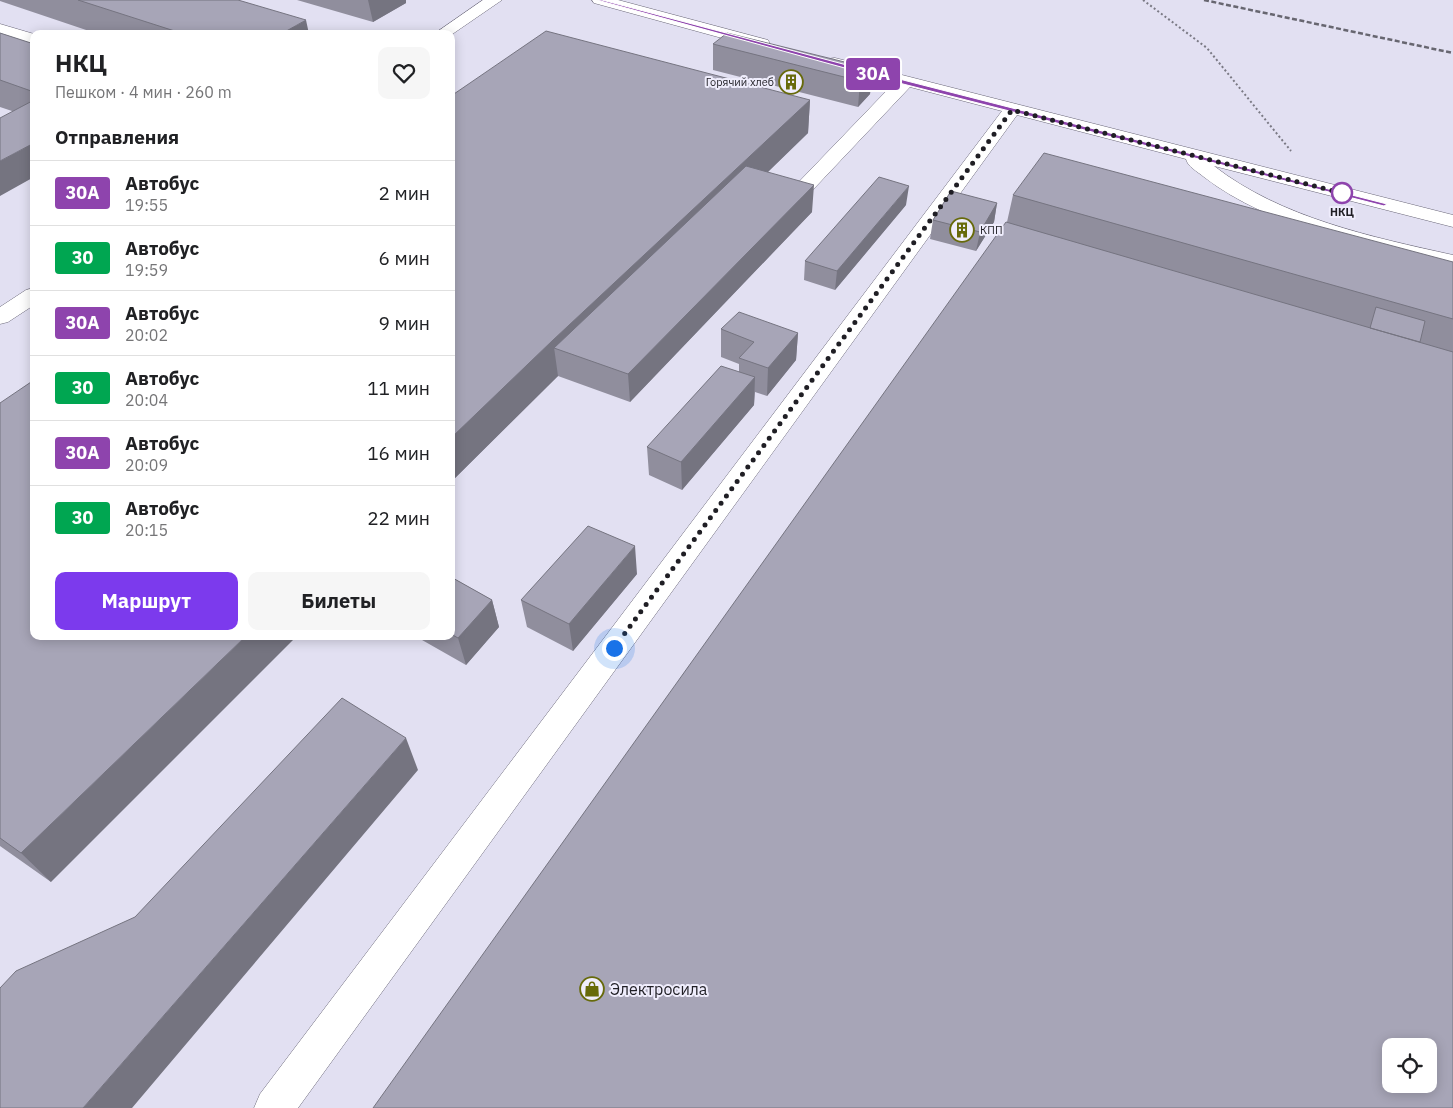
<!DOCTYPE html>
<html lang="ru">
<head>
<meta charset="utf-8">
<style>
	:root { --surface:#fff; --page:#f6f6f6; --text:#202124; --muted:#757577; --line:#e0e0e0; --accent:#7c3aed }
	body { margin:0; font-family:"IBM Plex Sans",sans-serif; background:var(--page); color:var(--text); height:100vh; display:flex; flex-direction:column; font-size:19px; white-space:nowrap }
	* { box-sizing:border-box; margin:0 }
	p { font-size:16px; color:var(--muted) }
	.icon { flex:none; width:28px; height:28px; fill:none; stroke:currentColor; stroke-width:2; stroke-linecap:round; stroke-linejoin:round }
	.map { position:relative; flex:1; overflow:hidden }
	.details { position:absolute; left:30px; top:30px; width:425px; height:610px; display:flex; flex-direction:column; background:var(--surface); border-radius:10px; box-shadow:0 2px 12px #0003 }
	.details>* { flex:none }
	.badge { padding:0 10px; border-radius:4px; font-size:18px; line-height:32px }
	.controls { position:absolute; left:1382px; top:1038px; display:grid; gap:10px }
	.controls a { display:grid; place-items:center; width:55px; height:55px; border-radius:10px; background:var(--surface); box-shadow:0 2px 12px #0003; font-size:25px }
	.you { position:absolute; width:25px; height:25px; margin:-12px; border:4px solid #fff; border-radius:50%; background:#1a73e8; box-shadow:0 0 0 8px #1a73e833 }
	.map>.badge { position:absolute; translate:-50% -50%; box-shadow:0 0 0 2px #fff }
	h2 { padding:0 25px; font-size:19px; line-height:45px }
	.round { display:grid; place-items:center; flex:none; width:52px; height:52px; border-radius:10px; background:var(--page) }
	.head { display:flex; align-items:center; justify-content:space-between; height:85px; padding:0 25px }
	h1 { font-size:24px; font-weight:700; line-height:38px }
	.cta { display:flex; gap:10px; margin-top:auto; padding:10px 25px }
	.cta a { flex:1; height:58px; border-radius:10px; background:var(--accent); color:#fff; font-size:20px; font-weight:700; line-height:58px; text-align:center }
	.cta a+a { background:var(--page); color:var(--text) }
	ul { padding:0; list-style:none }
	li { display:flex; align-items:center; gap:15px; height:65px; padding:0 25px; border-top:1px solid var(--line) }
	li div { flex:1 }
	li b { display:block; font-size:19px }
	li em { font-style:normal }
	li .badge { min-width:55px; font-weight:700; text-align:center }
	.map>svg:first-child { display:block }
</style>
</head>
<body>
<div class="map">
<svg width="1453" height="1108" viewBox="0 0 1453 1108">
	<rect width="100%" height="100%" fill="#e2e0f2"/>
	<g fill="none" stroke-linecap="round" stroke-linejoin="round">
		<!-- minor casing -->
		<g stroke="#6b6879" stroke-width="1">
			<path id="minor" d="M483,0h19l-51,35v-1h-17z
				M592,0h26l150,40 2,4 -2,4 -6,1 -168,-46z
				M0,24l34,10v11l-34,-11z
				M835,58l618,157v12l-239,-61c67,52 158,71 239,89v12c-80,-18 -183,-39 -249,-90 -6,-5 -17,-11 -18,-18l-169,-44 -719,993h-44l6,-14 742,-983 -92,-24 -103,109 -7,2 -7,-2 -3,-4 3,-4 101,-105 -65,-16 -3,-4 3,-4z
				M34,288v17l-26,17 -8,2v-17l26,-17z"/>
		</g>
		<!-- path -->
		<path stroke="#7a7984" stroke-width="2" stroke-dasharray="2 2.5" stroke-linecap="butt" d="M1143,0l64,48 84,103"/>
		<!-- minor -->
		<use href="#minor" fill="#fff" fill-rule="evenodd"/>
		<!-- rail -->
		<path stroke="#676670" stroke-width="2.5" stroke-dasharray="5 2.5" stroke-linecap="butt" d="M1204,0l249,53"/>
	</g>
	<!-- wall -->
	<path fill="#908e9d" d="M0,0h238l71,34h-211l-98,-33z
		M297,0h109v3l-33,19z
		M0,33l34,11v133l-22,-66 -12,-4z
		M713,44l160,25 -3,25 -12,13 -145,-37z
		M451,96l359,4 -2,33 -40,39 44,40 -182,190 -72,-26 -107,106z
		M1013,195l440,67v846l-446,-886z
		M997,203l-3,19 -18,29 -46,-12 3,-19z
		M906,205l-71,85 -31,-10 1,-19z
		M721,329l77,4 -2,27 -29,36 -12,-4 -1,13 -72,85 -33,-15 -2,-28 92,-75v-8l-18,-7z
		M0,403l51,479 -51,-36z
		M637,574l-64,77 -46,-24 -6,-27z
		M451,577l41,23 7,27 -33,38 -51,-29h36z"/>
	<!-- shaded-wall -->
	<path fill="#757480" d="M368,0h38v3l-33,19z
		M306,20l3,14h-28z
		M873,69l-3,25 -12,13 2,-26z
		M810,100l-2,33 -230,223 -24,-8 -1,-8z
		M34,143v34l-34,19v-35z
		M814,185l-2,27 -182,190 -2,-28z
		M909,186l-3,19 -71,85 2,-19z
		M997,203l-3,19 -18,29 4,-19z
		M798,333l-2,27 -29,36 1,-28z
		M553,340l5,36 -107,106v-44z
		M755,377l-1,28 -72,85 -1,-28z
		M635,546l2,28 -64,77 -4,-27z
		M492,600l7,27 -33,38 -8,-27z
		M246,636h51l-246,246 -30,-29z
		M406,738l12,32 -286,338h-49z"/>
	<!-- building -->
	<path fill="#a7a5b7" stroke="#757480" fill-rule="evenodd" d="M78,0h160l68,20 -25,14h-97z
		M546,31l264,69 -257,240 -102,98v-342z
		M0,33l34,11v48l-34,-12z
		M727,33l146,36 -13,12 -147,-37z
		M34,100v43l-34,18v-43z
		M1044,153l409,109v57l-440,-124z
		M746,166l68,19 -186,189 -74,-26z
		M879,177l30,9 -72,85 -32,-10z
		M951,191l46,12 -17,29 -47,-12z
		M1006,222l447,130v756h-1080zM1391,1046h38v38h-38z
		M1376,307l49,14 -5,21 -50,-14z
		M739,312l59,21 -30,35 -29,-10 15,-16 -33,-13z
		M721,366l34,11 -74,85 -34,-15z
		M34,380v256h212l-225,217 -21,-15v-435z
		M588,526l47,20 -66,78 -48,-24z
		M451,577l41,23 -34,38 -7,-4z
		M342,698l64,40 -323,370h-83v-120l16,-17 119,-54z"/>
	<!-- line -->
	<path fill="#8e44ad" stroke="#fff" d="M597,0h5l305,81 480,123 -3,2 -481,-122z"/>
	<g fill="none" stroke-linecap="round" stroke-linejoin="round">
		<!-- walk -->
		<path stroke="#1f1e24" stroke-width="5" stroke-dasharray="0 9" d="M614,648l398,-538 330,83"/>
	</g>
	<!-- icons -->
	<defs>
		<g id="building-ring" transform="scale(1.25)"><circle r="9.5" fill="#efedfc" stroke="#676a0a" stroke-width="1.5"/><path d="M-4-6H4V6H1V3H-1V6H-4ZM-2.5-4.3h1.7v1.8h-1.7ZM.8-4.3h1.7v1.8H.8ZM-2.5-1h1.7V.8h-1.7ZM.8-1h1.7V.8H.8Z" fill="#676a0a"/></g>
		<g id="shop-ring" transform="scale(1.25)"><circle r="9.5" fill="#efedfc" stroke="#676a0a" stroke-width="1.5"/><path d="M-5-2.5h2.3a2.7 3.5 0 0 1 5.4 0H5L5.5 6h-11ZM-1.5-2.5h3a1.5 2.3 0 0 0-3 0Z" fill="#676a0a"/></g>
	</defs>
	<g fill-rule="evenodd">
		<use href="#building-ring" x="791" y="82"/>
		<use href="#building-ring" x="962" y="230"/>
		<use href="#shop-ring" x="592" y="989"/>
	</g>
	<!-- markers -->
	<circle fill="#fff" stroke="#8e44ad" stroke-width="2.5" cx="1342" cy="193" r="10"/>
	<g text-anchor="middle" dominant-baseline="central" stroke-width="4" stroke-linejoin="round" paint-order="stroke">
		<!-- far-poi labels -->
		<g font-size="11" fill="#1f1e24" stroke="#efedfc" text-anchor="end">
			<text x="774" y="82">Горячий хлеб</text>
			<text x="980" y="230" text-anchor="start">КПП</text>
		</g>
		<!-- far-stop labels -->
		<g font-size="11" font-weight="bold" fill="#1f1e24" stroke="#efedfc">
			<text x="1342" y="212">НКЦ</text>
		</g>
		<!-- near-poi labels -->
		<g font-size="16" fill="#1f1e24" stroke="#efedfc" text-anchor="start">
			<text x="610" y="989">Электросила</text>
		</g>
	</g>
</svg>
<div class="controls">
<a><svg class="icon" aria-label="locate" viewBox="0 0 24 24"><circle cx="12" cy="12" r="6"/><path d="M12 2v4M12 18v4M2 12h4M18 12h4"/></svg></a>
</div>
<div class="you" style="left:614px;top:648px"></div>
<b class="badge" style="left:873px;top:74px;background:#8e44ad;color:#fff">30А</b>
<section class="details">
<div class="head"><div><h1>НКЦ</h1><p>Пешком · 4 мин · 260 m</p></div><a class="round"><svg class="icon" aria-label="heart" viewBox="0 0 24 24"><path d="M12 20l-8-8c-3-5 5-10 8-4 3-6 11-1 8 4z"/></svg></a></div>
<h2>Отправления</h2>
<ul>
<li><span class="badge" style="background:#8e44ad;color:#fff">30А</span><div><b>Автобус</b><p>19:55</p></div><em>2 мин</em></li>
<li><span class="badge" style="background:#00a651;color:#fff">30</span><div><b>Автобус</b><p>19:59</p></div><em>6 мин</em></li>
<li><span class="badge" style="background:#8e44ad;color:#fff">30А</span><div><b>Автобус</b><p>20:02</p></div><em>9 мин</em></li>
<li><span class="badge" style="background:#00a651;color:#fff">30</span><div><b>Автобус</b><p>20:04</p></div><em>11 мин</em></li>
<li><span class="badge" style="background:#8e44ad;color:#fff">30А</span><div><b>Автобус</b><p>20:09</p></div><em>16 мин</em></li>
<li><span class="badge" style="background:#00a651;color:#fff">30</span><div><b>Автобус</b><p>20:15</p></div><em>22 мин</em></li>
</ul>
<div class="cta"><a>Маршрут</a><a>Билеты</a></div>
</section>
</div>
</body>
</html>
